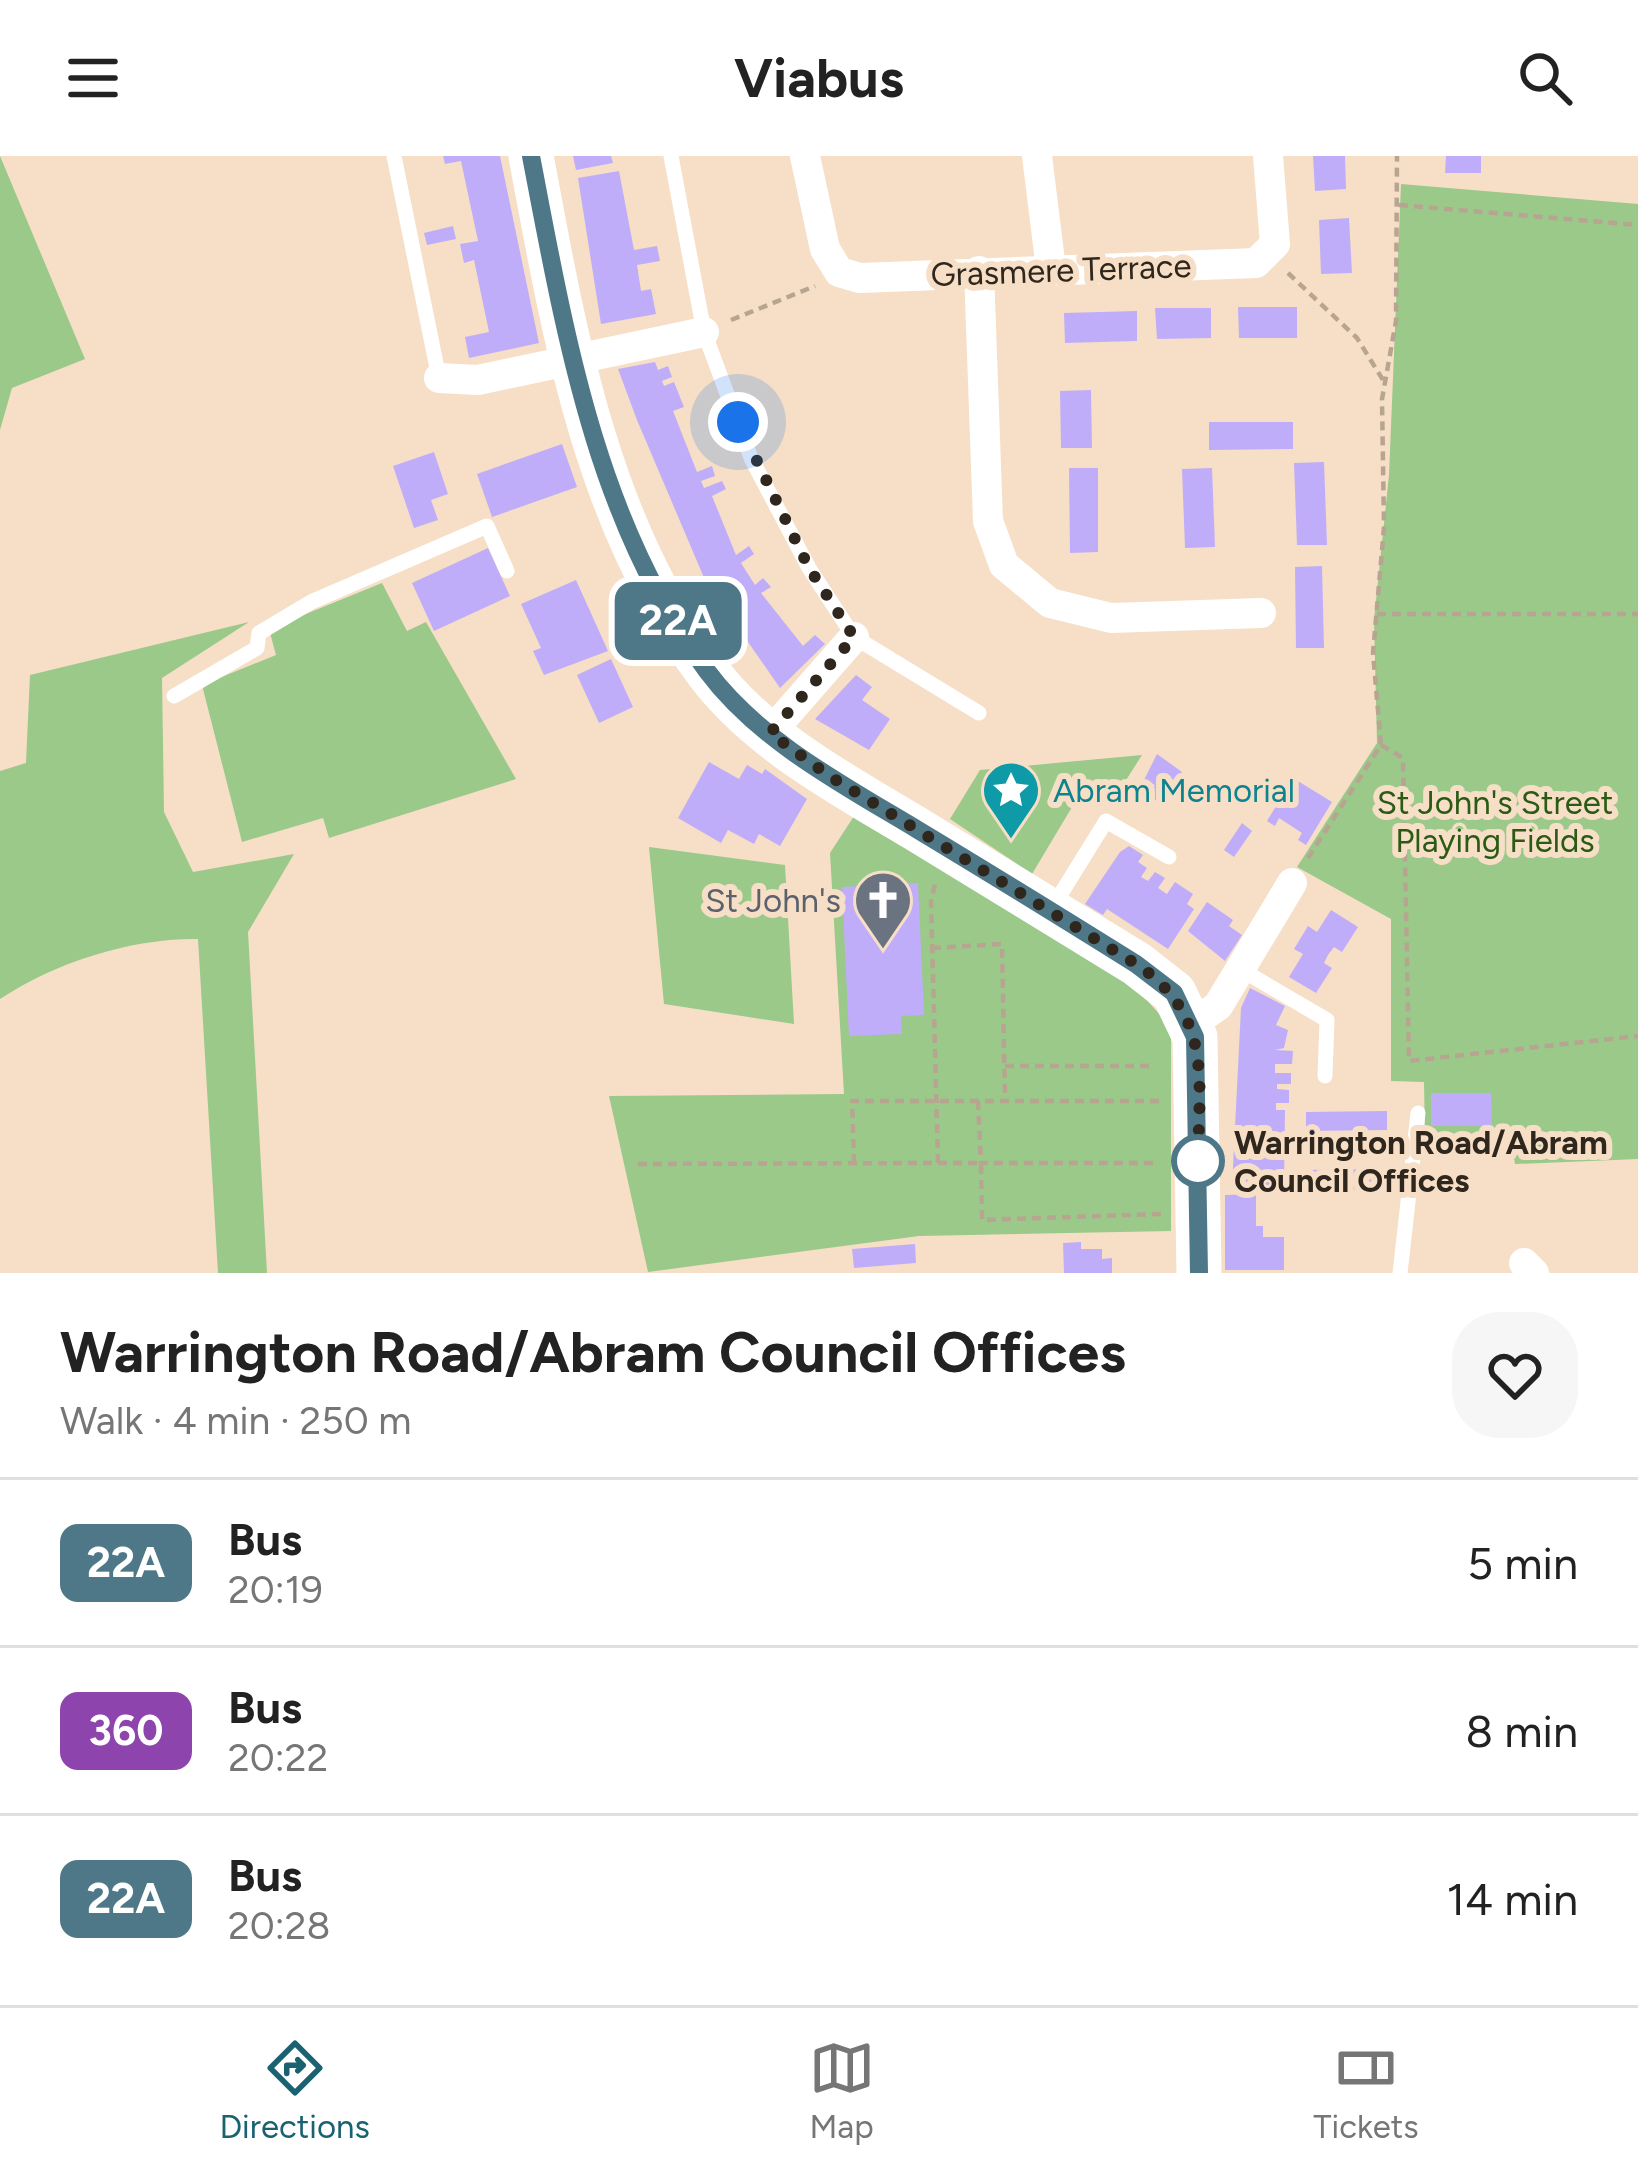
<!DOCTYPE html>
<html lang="en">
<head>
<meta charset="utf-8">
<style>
	:root { --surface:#fff; --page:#f6f6f6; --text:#222; --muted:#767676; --line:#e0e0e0; --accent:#1a6271 }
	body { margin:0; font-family:Figtree,sans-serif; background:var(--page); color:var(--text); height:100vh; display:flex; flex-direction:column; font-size:45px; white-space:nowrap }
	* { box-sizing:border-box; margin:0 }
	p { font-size:39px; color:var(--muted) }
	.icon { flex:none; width:66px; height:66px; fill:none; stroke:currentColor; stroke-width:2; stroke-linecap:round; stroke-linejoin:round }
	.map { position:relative; height:1117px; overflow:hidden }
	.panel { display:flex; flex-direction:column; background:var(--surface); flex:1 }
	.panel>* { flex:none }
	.badge { padding:0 24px; border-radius:18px; font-size:42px; line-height:78px }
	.you { position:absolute; width:60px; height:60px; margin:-30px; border:9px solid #fff; border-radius:50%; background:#1a73e8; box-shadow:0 0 0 18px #1a73e833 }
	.map>.badge { position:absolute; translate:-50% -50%; box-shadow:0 0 0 6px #fff }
	.round { display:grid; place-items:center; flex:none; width:126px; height:126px; border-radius:48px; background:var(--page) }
	.headline { display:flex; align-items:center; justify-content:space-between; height:204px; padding:0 60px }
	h1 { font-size:57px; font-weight:700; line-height:90px }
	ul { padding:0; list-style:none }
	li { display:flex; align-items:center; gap:36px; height:168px; padding:0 60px; border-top:3px solid var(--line) }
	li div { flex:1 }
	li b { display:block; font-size:45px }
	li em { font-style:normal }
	li .badge { min-width:132px; font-weight:700; text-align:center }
	header { display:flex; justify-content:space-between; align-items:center; height:156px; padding:0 60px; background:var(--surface); font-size:54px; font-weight:700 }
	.tab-bar { display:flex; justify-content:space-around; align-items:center; height:168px; border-top:3px solid var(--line); background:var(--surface); font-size:33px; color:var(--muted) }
	.tab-bar a { display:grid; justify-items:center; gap:6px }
	.tab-bar .selected { color:var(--accent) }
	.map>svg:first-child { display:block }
</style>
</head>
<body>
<header><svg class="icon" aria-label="menu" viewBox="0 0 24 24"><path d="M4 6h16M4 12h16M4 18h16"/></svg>Viabus<svg class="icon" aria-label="search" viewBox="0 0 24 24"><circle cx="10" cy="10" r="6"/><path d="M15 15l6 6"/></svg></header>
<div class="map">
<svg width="1638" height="1117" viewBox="0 0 1638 1117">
	<rect width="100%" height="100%" fill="#f6dfc6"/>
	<!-- green -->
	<path fill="#9ac989" d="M0,0l85,203 -73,29 -12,42z
		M1401,28l237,20v955l-123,5 -5,-29 -85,-2 -1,-51 -33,-1v-162l-94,-52 80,-124 -3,-123 15,-145z
		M382,427l25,48 19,-9 90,157 -187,59 -6,-20 -81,24 -40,-157 74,-30 -7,-26z
		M249,466l-87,56 2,134 29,60 101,-18 -46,78 19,341h-49l-20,-334c-66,-1 -142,23 -198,60v-228l26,-8 4,-88z
		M1142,599l-28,44 -27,-17 -55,92 -82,-55 30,-49z
		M856,657l277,172 38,42v204l-252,5 -271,36 -39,-176 235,-2 -14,-241z
		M649,691l136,18 9,159 -130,-20z"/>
	<!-- building -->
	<path fill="#bfadfa" d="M443,0h57l39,187 -70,15 -4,-21 24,-5 -15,-72 -10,3 -4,-19 18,-3 -17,-80 -16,3z
		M573,0h38l2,7 -37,7z
		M1313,0h32l1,33 -31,2z
		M1446,0h35v17h-36z
		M619,15l15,79 23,-4 3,15 -23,4 4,26 10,-2 5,25 -55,10 -23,-146z
		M1349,62l3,55 -31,1 -2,-54z
		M453,70l3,13 -29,6 -3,-12z
		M1238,151h59v31h-58z
		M1155,152h56v30l-54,1z
		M1137,155v30l-72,2 -1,-30z
		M655,206l3,8 10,-4 4,11 -10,4 2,5 10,-4 10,25 -11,4 24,61 15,-6 3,10 -14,5 3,7 18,-7 4,8 -14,7 24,59 13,-9 5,8 -13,9 14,22 8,-7 8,9 -10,6 42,53 12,-11 10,9 -45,44 -75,-108 -68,-160 -19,-51z
		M1091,234l1,58h-31l-1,-57z
		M1209,266h84v27l-84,1z
		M562,288l15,43 -85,30 -15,-43z
		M434,296l14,42 -17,6 7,20 -24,8 -21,-62z
		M1324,306l3,83h-30l-3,-82z
		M1069,312h29v84l-28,1z
		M1212,312l3,79 -30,1 -3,-79z
		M488,392l22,48 -76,35 -22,-48z
		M1322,410l2,82h-28l-1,-81z
		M576,424l32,71 -64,24 -11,-24 8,-3 -20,-44z
		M611,503l22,48 -34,16 -22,-48z
		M856,519l16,12 -10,13 28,19 -21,31 -54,-31z
		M1157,598l25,18 -17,33 -16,-8 6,-12 -11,-5z
		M709,606l30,17 8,-14 15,9 3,-5 42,30 -27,47 -21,-12 -5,10 -26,-14 -7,13 -43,-25z
		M1293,622l39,24 -26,43 -8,-5 4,-7 -23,-15 -4,8 -8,-5z
		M1242,667l10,8 -18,26 -10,-7z
		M1129,690l14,9 -5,7 9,6 -6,9 7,4 7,-9 10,6 -7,10 9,6 8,-12 18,12 -6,10 7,5 -26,40 -61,-40 -4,6 -18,-11 35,-52z
		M918,727l6,132 -23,1 1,18 -53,2 -7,-149z
		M1207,746l26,18 -4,6 13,9 -17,26 -37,-30z
		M1331,754l27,17 -16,25 -8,-5 -6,8 -4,8 8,5 -16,25 -27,-16 14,-23 -9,-5 14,-23 9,6z
		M1250,832l35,18 -9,19 12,5 -4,18 -9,2 18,1 -1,13h-17v9h16v11h-14v5l12,1v13h-13v7h9l-1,78 -52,-1 9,-179z
		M1431,937h60l1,33h-61z
		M1387,955v19l-81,1v-19z
		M1385,1013v20l-80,1v-20z
		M1256,1038v32h7v11h21v33h-59v-75z
		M1081,1086v7h21v10l10,-1v15h-48l-1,-30z
		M915,1088l1,19 -62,5 -2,-19z"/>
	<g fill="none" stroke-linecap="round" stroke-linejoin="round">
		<!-- path -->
		<path stroke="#b7a591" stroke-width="4.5" stroke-dasharray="9 6" stroke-linecap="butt" d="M1399,49l239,20
			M1288,117l69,65 26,42
			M731,164l84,-34
			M1377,458h261
			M1381,589l22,13 6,303 229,-25
			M1308,702l73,-113 -8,-92 11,-126 -2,-128 14,-78 1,-165
			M932,792l70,-4 3,156
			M1005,910h150
			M978,945l3,62h178
			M854,1007l-2,-62h310
			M938,1007h43l1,57 180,-6
			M638,1008l300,-1 -7,-264 5,-17"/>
		<!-- lane -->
		<path stroke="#fff" stroke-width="15" d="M394,0l45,222
			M671,0l33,176 47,126 58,110 45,69 125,76
			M174,540l83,-48 2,-15 52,-31 176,-76 20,45
			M1052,752l54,-87 63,36
			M1240,813l87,51 -2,56
			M1400,1117l18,-160"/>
		<!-- street -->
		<path stroke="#fff" stroke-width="30" d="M805,0l20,93 14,23 21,6 396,-15 19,-19 -7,-88
			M1037,0l14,113
			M979,115l9,250 16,44 46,38 61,15 150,-5
			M439,222l39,2 226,-48
			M770,577l84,-96
			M1192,868l26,-18 74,-123
			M1524,1107l10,10"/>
		<!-- primary -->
		<path stroke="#fff" stroke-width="45" d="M531,0c33,177 65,367 176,515 52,70 138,115 211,159 73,44 146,89 219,134l37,29 21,44 4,236"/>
	</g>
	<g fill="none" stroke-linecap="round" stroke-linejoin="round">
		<!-- line casing -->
		<g stroke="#fff" stroke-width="27">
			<path id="line" d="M531,0c34,177 65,366 176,515 52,70 138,115 211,159 73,44 146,89 218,134l38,29 21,44 4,236"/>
		</g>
		<!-- line -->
		<use href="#line" stroke="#4e7888" stroke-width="18"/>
		<!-- walk -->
		<path stroke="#2f271d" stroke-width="12" stroke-dasharray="0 21.6" d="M738,266l71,146 45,69 -84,96 61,44 305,187c77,51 63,114 62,197"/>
	</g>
	<!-- icons -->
	<defs>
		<g id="sight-pin" transform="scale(3)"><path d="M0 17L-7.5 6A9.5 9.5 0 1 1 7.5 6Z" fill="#0f9aa8" stroke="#f6dfc6"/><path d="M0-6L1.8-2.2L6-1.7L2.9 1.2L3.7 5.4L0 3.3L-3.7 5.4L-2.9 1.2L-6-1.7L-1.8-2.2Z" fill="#fff"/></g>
		<g id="church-pin" transform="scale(3)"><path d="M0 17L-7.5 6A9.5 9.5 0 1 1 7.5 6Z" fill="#6b7280" stroke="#f6dfc6"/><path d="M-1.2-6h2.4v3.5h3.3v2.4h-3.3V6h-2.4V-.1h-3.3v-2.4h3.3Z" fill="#fff"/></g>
	</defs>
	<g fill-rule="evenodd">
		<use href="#sight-pin" x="1011" y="634"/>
		<use href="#church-pin" x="883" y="744"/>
	</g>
	<!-- markers -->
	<circle fill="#fff" stroke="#4e7888" stroke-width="6" cx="1198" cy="1005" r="24"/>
	<g text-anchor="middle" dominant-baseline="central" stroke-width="12" stroke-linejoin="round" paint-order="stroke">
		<!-- street labels -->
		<g font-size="33" fill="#2f271d" stroke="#f6dfc6">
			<text transform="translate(1061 114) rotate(-2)">Grasmere Terrace</text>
		</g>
		<!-- culture labels -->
		<g font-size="33" fill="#0d838f" stroke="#f6dfc6" text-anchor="start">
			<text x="1053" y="634">Abram Memorial</text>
		</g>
		<!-- park labels -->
		<g font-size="33" fill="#2a5a14" stroke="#f6dfc6">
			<text x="1495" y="646">St John's Street<tspan x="1495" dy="38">Playing Fields</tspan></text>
		</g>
		<!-- worship labels -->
		<g font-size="33" fill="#5b616d" stroke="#f6dfc6" text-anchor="end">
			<text x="841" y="744">St John's</text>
		</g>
		<!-- stop labels -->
		<g font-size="33" font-weight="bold" fill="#2f271d" stroke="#f6dfc6" text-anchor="start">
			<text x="1234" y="986">Warrington Road/Abram<tspan x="1234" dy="38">Council Offices</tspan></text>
		</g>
	</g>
</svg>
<div class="you" style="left:738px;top:266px"></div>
<b class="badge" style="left:678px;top:465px;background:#4e7888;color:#fff">22A</b>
</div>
<section class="panel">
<div class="headline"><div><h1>Warrington Road/Abram Council Offices</h1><p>Walk · 4 min · 250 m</p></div><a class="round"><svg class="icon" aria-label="heart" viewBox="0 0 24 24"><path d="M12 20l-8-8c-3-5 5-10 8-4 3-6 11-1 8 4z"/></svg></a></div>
<ul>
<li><span class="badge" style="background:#4e7888;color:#fff">22A</span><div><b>Bus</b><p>20:19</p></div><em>5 min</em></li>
<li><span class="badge" style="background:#8e44ad;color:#fff">360</span><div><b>Bus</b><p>20:22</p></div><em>8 min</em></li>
<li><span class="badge" style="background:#4e7888;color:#fff">22A</span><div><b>Bus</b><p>20:28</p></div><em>14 min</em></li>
</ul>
</section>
<nav class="tab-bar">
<a class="selected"><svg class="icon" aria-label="directions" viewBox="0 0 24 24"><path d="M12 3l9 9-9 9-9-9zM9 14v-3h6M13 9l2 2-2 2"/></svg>Directions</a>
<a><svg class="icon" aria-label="map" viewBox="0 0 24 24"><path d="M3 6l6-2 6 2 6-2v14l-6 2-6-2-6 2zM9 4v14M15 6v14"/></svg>Map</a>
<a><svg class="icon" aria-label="tickets" viewBox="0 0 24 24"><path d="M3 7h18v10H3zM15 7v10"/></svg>Tickets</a>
</nav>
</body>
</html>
